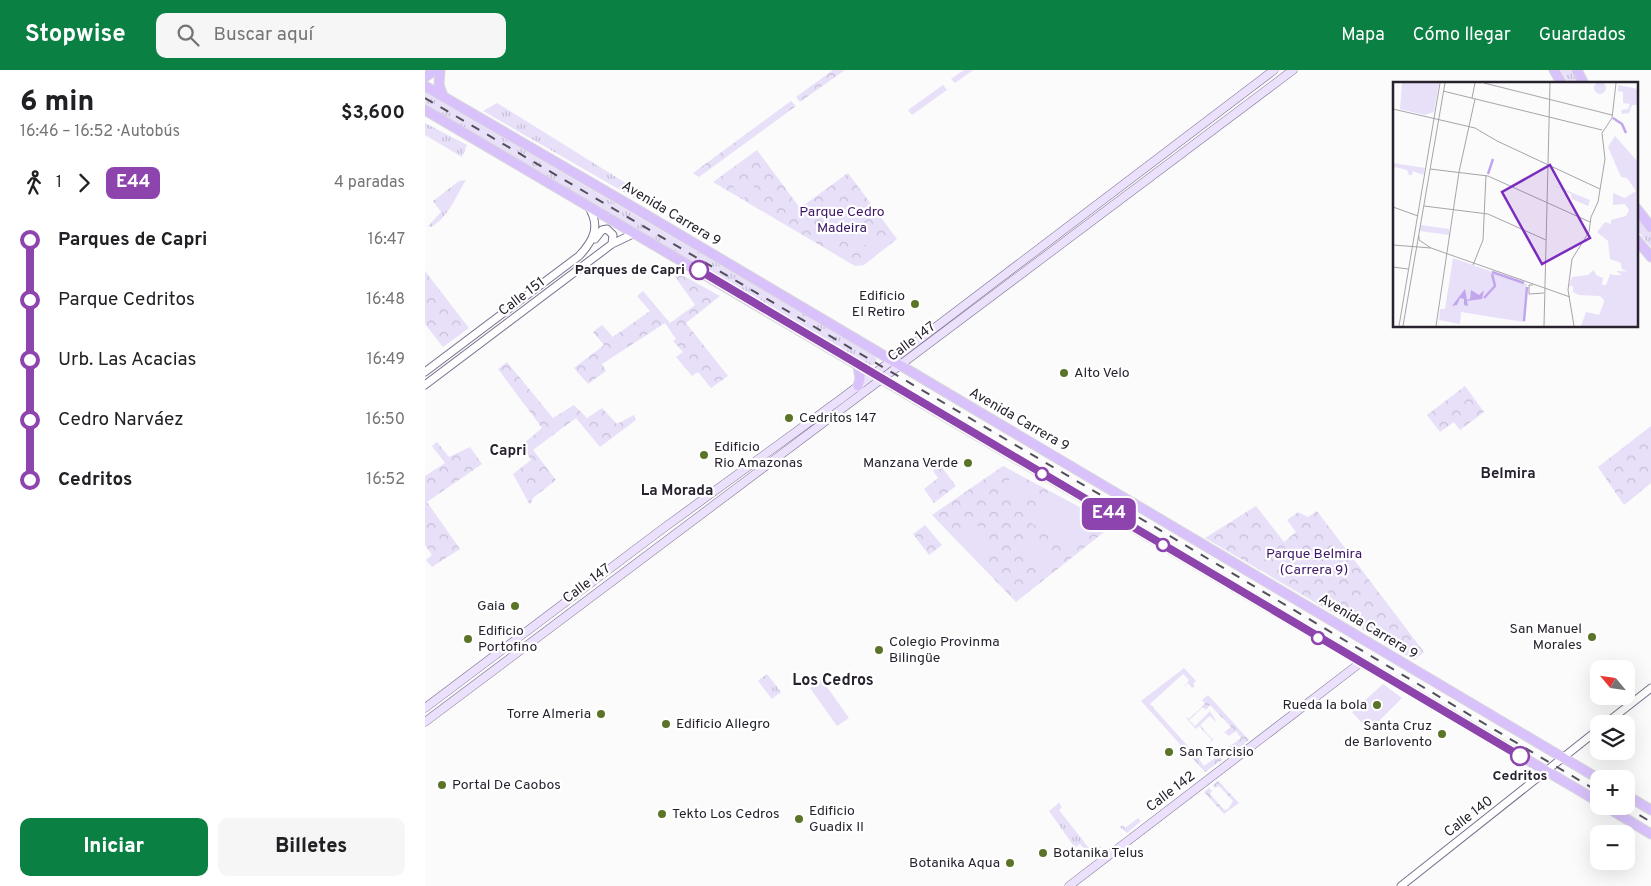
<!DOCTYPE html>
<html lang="es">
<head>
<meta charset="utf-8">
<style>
	:root { --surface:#fff; --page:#f6f6f6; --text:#202124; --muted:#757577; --accent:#0b8043 }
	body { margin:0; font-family:Overpass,sans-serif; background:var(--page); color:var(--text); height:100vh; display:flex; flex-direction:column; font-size:19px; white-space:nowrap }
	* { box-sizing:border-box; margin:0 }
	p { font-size:16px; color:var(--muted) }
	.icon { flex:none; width:28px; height:28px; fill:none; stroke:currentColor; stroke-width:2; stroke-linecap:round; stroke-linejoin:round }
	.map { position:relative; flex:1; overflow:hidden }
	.sheet { display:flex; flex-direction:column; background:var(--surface); width:425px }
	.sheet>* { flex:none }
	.badge { padding:0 10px; border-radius:8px; font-size:18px; line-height:32px }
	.needle { width:32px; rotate:299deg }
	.fabs { position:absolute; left:1165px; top:590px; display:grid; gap:10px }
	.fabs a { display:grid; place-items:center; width:45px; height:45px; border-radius:10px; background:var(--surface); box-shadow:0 5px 20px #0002; font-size:25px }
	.map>.badge { position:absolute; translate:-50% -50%; box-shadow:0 0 0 2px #fff }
	.legs { display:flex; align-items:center; gap:8px; height:55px; padding:0 20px; font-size:16px }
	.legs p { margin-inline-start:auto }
	.head { display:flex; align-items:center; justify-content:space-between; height:85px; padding:0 20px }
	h1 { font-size:28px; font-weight:800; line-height:38px }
	.primary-button { display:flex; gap:10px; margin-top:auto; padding:10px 20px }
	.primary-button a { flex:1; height:58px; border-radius:10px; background:var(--accent); color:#fff; font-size:20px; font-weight:800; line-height:58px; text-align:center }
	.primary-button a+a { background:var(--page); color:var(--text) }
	ul { padding:0 20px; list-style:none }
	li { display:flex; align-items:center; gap:18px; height:60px; font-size:19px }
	li i { display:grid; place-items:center; width:8px; height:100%; margin:0 6px; background:currentColor }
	li i::after { content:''; width:12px; height:12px; margin:-6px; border:4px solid; border-radius:50%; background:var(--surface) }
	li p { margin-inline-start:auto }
	li:first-child i { background:linear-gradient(#0000 50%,currentColor 0) }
	li:last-child i { background:linear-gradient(currentColor 50%,#0000 0) }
	header { display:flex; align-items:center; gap:30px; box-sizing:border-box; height:70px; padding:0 25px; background:var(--accent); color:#fff }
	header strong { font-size:24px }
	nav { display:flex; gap:28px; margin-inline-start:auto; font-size:18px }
	.search { width:350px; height:45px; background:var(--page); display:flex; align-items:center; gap:12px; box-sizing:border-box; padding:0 18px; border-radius:10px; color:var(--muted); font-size:19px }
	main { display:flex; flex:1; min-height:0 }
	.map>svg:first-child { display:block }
</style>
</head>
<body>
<header>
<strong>Stopwise</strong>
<div class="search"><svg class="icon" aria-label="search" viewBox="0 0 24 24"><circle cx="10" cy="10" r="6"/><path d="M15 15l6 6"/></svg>Buscar aquí</div>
<nav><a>Mapa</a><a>Cómo llegar</a><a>Guardados</a></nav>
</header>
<main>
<section class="sheet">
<div class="head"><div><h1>6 min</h1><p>16:46 – 16:52 · Autobús</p></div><b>$3,600</b></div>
<div class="legs"><svg class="icon" aria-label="walk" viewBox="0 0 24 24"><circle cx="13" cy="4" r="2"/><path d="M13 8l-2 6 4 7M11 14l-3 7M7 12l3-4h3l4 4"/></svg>1<svg class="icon" aria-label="forward" viewBox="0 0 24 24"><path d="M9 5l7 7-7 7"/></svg><b class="badge" style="background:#8e44ad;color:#fff">E44</b><p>4 paradas</p></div>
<ul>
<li><i style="color:#8e44ad"></i><b>Parques de Capri</b><p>16:47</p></li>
<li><i style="color:#8e44ad"></i><span>Parque Cedritos</span><p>16:48</p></li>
<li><i style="color:#8e44ad"></i><span>Urb. Las Acacias</span><p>16:49</p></li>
<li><i style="color:#8e44ad"></i><span>Cedro Narváez</span><p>16:50</p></li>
<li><i style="color:#8e44ad"></i><b>Cedritos</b><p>16:52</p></li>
</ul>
<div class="primary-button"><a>Iniciar</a><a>Billetes</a></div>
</section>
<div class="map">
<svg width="1226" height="816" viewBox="0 0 1226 816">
	<defs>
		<pattern id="grass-tufts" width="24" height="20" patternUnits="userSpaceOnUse" patternTransform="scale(1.25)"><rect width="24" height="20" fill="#e8dff9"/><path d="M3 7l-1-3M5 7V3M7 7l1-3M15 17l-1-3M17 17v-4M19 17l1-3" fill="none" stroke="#c7bfd6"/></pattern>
		<pattern id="park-crowns" width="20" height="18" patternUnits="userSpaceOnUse" patternTransform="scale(1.25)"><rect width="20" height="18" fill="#e8dff9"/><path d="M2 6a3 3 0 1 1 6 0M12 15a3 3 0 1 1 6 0" fill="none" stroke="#c7bfd6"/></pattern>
	</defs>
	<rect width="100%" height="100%" fill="#fbfbfb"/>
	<!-- grass -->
	<path fill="url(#grass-tufts)" d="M539,0h9l-18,13 -4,-4z
		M1136,0h10l8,14h-10z
		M518,15l4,5 -35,25 -4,-5z
		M0,22l447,262 5,5 -3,6 -6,2 -443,-261z
		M72,33l148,92 -9,4 -153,-88z
		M0,53l42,22 -5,12 -37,-22z
		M41,110c-10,16 -18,38 -35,47l-3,-1 13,-14 -8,-11 26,-20z
		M1212,146l14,17v14l-14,-17z
		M342,604l14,18 -9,7 -14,-18z
		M634,733l3,4 -3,3 33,42 8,-6 3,4 -10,8 -13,-14 -4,3 -3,-2 -24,-34z
		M713,748l3,3 -14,12 -7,-6 3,-2 2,3z"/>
	<!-- park -->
	<path fill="url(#park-crowns)" d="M408,0h12l-45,32 -4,-5z
		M366,31l5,5 -97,71 -6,-4z
		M332,80l43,58 48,-35 49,66 -33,26 -9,1 -142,-84z
		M244,198l51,28 -34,27 42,53 -17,12 -13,-16 -6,4 -16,-19 7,-5 -10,-11 3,-2 -11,-16 -63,41 4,7 -18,13 -14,-16 30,-23 -11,-13 9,-7 11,12 37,-26 -13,-15 6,-5 27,32 25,-18z
		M0,201l44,57 -26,19 -18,-23z
		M82,292l46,56 21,-13 13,13 15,-10 15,16 17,-9 2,5 -36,27 -24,-29 -43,32 23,30 -23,18 -3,7 -17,-31 18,-14 -9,-15 20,-17 -44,-59z
		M1040,316l19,26 -24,18 -6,-8 -14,10 -13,-17z
		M1226,356v57l-27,22 -26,-38z
		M12,372l12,15 21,-10 12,17 -55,38 33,47 -28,18 -6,-7 6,-5 -7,-10v-69l20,-13 -13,-17z
		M515,395l16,21 -22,17 -10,-14 14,-11 -5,-7z
		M578,396l110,59 -97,77 -84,-87z
		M831,436l28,36 12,-10 -9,-12 11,-8 10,5 9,-6 107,141 -10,8 -209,-122z
		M500,455l17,20 -13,10 -16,-21z
		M759,598l12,13 -3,3 2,2 -3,2 -4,-5 -4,4 5,-7 -6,-6 -33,30 45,50 6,-6 4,7 -6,4 5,7 15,-11 3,5 -17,12 -64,-71z
		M783,625l41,45 -19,14 -4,-5 15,-11 -5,-7 -7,5 -6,-5 2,1 6,-5 -21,-22 -4,5 -3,-3 -14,13 6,6 15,-15 7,12 -7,-7 -10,9 12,14 3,-2 -5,6 1,-4 -12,-13 -3,3 -11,-12 4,2 16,-15 -3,-4z
		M793,711l21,22 -15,11 -20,-22 5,-4 3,3 -2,3 14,16 4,-1 5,-8 -14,-15 -4,2 -2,-3z"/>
	<!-- garden -->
	<path fill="#e8dff9" d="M320,107l11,12 -13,10 -10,-12z
		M409,128l28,16 -8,15 -29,-16z
		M401,152l9,5 -8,15 -10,-5z
		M443,153l15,22 -12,8 -15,-21z
		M585,408l22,16 -9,12 -22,-16z
		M621,422l48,28 -17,29 -48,-27z
		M545,448l25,26 -15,14 -24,-26z
		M605,467l29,17 -11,17 -28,-18z
		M868,473l23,19 -10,13 -24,-20z
		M397,610l27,38 -12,8 -27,-38z
		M958,614l19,14 -33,33 -17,-19z"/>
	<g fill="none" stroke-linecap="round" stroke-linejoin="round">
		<!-- tertiary casing -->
		<g stroke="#7b708e" stroke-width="9">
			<path id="tertiary" d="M170,169l7,-9 5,-1 6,6 -1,9
				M0,302l154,-116c15,-16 22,-30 9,-50
				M0,315l187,-141 23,-11
				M1180,654l46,-36
				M976,816l198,-157"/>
		</g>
		<!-- secondary casing -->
		<g stroke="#7b708e" stroke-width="9">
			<path id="secondary" d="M0,638l236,-178 180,-131 433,-329
				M0,652l868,-652
				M644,816l291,-223"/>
		</g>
		<!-- primary casing -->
		<g stroke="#d8d7d9" stroke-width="11">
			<path id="primary" d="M15,0l-1,15 4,11
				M1129,0l8,14
				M1152,0l7,14
				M0,7l10,-7
				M0,16l213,124 961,569
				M0,40l1174,692
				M1212,139l14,18
				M1212,170l14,17
				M433,296l2,13 -2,7
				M1201,725l25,15
				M1180,736l46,28"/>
		</g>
		<!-- tertiary -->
		<use href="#tertiary" stroke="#fff" stroke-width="7"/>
		<!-- secondary -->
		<use href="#secondary" stroke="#ece1fd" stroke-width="8"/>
		<!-- primary -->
		<use href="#primary" stroke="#d9c2fb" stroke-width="9"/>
		<!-- rail -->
		<path stroke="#534f59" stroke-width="2" stroke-dasharray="9 9" stroke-linecap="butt" d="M0,28l713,419 461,275
			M1199,736l27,16"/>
	</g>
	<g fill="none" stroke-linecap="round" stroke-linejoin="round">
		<!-- line-1 casing -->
		<g stroke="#fff" stroke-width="11">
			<path id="line-1" d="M274,200l821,486"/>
		</g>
		<!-- line-1 -->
		<use href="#line-1" stroke="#8e44ad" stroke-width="8"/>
	</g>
	<!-- markers -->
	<g fill="#fff" stroke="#8e44ad" stroke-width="2.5">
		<circle cx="274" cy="200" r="9"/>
		<circle cx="617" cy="404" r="6"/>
		<circle cx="738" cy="475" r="6"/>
		<circle cx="893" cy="568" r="6"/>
		<circle cx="1095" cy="686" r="9"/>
	</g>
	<g fill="#5b7427" stroke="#fff" stroke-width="2">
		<circle cx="490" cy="234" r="5"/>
		<circle cx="639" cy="303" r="5"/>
		<circle cx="364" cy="348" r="5"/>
		<circle cx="279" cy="385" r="5"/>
		<circle cx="543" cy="393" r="5"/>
		<circle cx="90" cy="536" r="5"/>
		<circle cx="1167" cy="567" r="5"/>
		<circle cx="43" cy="569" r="5"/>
		<circle cx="454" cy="580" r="5"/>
		<circle cx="952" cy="635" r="5"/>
		<circle cx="176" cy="644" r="5"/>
		<circle cx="241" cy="654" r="5"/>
		<circle cx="1017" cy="664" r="5"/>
		<circle cx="744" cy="682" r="5"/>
		<circle cx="17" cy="715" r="5"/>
		<circle cx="237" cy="744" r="5"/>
		<circle cx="374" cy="749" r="5"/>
		<circle cx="618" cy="783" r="5"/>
		<circle cx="585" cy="793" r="5"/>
	</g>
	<g text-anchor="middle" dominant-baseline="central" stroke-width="4.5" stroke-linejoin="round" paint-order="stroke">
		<!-- park labels -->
		<g font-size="14" fill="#3d1666" stroke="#fff">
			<text x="417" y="142">Parque Cedro<tspan x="417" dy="16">Madeira</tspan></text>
			<text x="889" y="484">Parque Belmira<tspan x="889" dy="16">(Carrera 9)</tspan></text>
		</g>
		<!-- street labels -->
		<g font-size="14" fill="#27222e" stroke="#fff">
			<text transform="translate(246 144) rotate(31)">Avenida Carrera 9</text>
			<text transform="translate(97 227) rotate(-37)">Calle 151</text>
			<text transform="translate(487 272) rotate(-37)">Calle 147</text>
			<text transform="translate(594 350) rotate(30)">Avenida Carrera 9</text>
			<text transform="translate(162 514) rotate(-37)">Calle 147</text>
			<text transform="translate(943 557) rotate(31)">Avenida Carrera 9</text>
			<text transform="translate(746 722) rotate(-37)">Calle 142</text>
			<text transform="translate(1044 747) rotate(-38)">Calle 140</text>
		</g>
		<!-- stop labels -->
		<g font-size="14" font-weight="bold" fill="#27222e" stroke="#fff" text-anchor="end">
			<text x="260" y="200">Parques de Capri</text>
			<text x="1095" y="706" text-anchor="middle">Cedritos</text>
		</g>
		<!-- poi labels -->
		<g font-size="14" fill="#27222e" stroke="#fff" text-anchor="start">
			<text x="480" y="226" text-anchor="end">Edificio<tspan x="480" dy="16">El Retiro</tspan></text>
			<text x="649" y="303">Alto Velo</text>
			<text x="374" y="348">Cedritos 147</text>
			<text x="289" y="377">Edificio<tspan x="289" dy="16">Rio Amazonas</tspan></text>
			<text x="533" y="393" text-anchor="end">Manzana Verde</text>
			<text x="80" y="536" text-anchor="end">Gaia</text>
			<text x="1157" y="559" text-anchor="end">San Manuel<tspan x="1157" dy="16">Morales</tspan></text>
			<text x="53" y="561">Edificio<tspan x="53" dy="16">Portofino</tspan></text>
			<text x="464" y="572">Colegio Provinma<tspan x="464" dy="16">Bilingüe</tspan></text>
			<text x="942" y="635" text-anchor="end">Rueda la bola</text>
			<text x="166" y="644" text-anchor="end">Torre Almeria</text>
			<text x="251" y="654">Edificio Allegro</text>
			<text x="1007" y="656" text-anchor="end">Santa Cruz<tspan x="1007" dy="16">de Barlovento</tspan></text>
			<text x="754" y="682">San Tarcisio</text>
			<text x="27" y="715">Portal De Caobos</text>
			<text x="384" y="741">Edificio<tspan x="384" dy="16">Guadix II</tspan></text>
			<text x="247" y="744">Tekto Los Cedros</text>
			<text x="628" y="783">Botanika Telus</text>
			<text x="575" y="793" text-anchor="end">Botanika Aqua</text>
		</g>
		<!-- neighbourhood labels -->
		<g font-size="15" font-weight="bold" fill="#27222e" stroke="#fff">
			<text x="83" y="381">Capri</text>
			<text x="1083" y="404">Belmira</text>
			<text x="252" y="421">La Morada</text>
		</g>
		<!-- quarter labels -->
		<g font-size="16" font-weight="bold" fill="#27222e" stroke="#fff">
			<text x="408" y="611">Los Cedros</text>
		</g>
	</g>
	<!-- overview -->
	<g transform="translate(968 12)">
		<rect width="245" height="245" fill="#fbfbfb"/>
		<path d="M9,1h37l-5,29 -9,3 -25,-6zM60,176l74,26 -3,38 -63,-10 -1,12 -21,-4 1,-11h5z" fill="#e8dff9"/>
		<path d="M225,3l20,4v16h-6l-3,8 -7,1 -1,-4 7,-1 2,-5 -7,-1v-11l-5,-1zM222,54l23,26v107l-28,-10 -2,-18 -11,-9 8,-10 6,2v-4l15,-4 3,-6 -4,-6 -12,1v-12l12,5 11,-7 -9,-13 -6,-1 -13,-30zM201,188l2,5 7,3 -1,7h4l4,-10h12l-6,-4 22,1v54h-57l5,-14 13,3 6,-15 -5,-4 -21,-1 -6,-3v-6h-4l3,-9 16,-2z" fill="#e8dff9"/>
		<path d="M201 6a6 6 0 1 1 12 0a6 6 0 1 1-12 0ZM0,81l32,5 -2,7 -10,-4 -1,4h-3l-2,-5 -12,-3 -2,6zM160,103l37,15 -2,6 -16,-7 -1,-5zM245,137v107h-40l7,-22 -2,-6 8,-2 -5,-7 4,-15 11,3 3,-4 8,1 -10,-5 -3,-13 5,-2 -9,-5 -1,-18 3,-4 16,-3zM28,143l28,4v6l-29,-4z" fill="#e8dff9"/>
		<path d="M72,207l2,11 3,-1 1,-9 8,5 5,-5 -2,9 -15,2 1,5 -4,-1v-6l-4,-1 -3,7 -5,1z" fill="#c1a6ec"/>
		<path fill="none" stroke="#c1a6ec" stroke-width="2.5" d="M220,36l9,6 4,9M95,92l5,-15M99,190l32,11M91,216l11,-12 -3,-12M131,239l3,-34"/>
		<path fill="none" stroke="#a6a4a9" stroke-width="1" d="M91,1l128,32M50,9l159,39M79,16l3,-15M0,27l82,19 22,13M104,59l103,48M37,87l58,7 102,46M31,124l64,8 58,26M0,125l25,9M26,154v4l12,8M0,163l38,3 139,49M80,183l10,-25 3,-65M0,185l15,2M140,203h-4v9l15,-1M6,244l41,-243M10,244l42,-243M43,244l23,-154 16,-73M151,244l6,-243M181,244l-6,-36 4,-31 17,-27 2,-15 7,-15 7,-43 -3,-26 10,-15 4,-35"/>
		<path fill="#7b2cbf" fill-opacity="0.15" stroke="#7b2cbf" stroke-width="2.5" d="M157,83l40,73 -48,26 -40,-72z"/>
		<rect width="245" height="245" fill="none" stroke="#27222e" stroke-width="2.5"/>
	</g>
</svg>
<div class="fabs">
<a><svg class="needle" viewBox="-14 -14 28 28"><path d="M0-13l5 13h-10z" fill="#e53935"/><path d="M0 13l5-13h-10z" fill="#757577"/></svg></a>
<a><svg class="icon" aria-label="layers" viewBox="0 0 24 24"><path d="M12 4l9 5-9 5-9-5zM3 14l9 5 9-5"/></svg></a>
<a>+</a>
<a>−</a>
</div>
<b class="badge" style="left:684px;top:444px;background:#8e44ad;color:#fff">E44</b>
</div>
</main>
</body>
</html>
